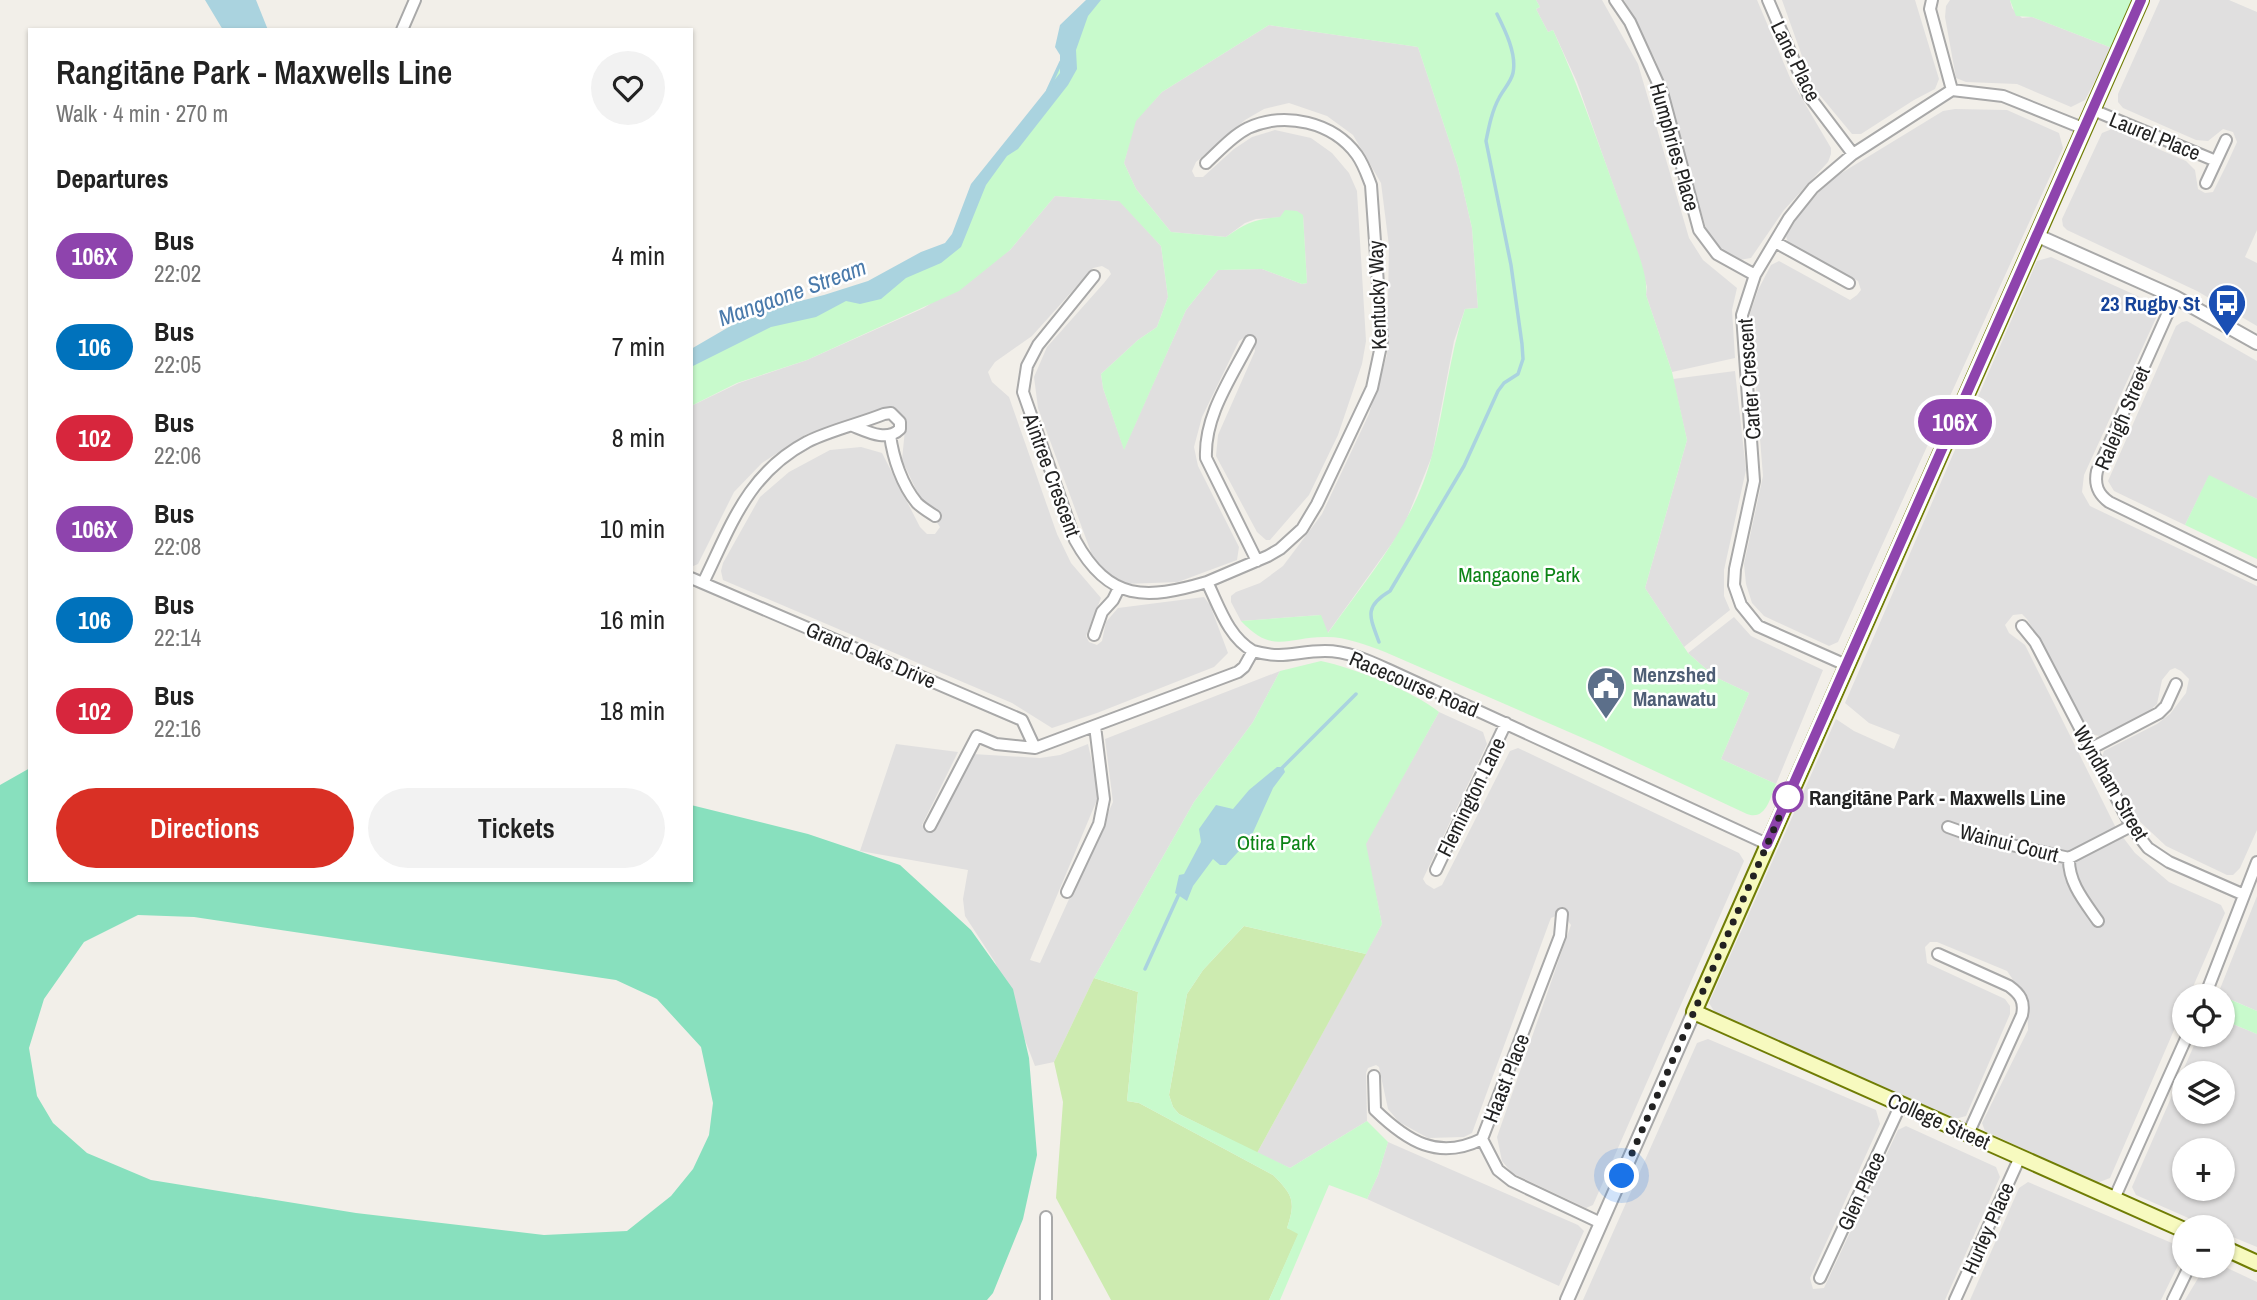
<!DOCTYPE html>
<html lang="en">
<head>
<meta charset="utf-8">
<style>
	:root { --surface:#fff; --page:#f2f2f2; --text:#222; --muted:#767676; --accent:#d93025 }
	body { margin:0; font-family:"Archivo Narrow",sans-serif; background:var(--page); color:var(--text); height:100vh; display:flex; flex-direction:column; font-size:26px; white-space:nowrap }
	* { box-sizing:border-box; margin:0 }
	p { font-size:23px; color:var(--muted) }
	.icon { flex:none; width:38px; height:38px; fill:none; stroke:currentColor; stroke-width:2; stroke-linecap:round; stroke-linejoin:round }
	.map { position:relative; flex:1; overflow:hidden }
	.drawer { position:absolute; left:28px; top:28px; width:665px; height:854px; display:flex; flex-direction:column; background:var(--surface); border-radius:0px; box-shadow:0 2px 5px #0004 }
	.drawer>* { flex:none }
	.badge { padding:0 14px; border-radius:23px; font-size:24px; line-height:46px }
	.fabs { position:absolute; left:2172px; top:984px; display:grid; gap:14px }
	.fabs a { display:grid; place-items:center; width:63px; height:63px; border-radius:50%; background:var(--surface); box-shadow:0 2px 5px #0004; font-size:35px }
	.you { position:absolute; width:35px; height:35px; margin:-18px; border:5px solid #fff; border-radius:50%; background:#1a73e8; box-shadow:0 0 0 10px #1a73e833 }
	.map>.badge { position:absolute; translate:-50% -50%; box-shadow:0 0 0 4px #fff }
	h2 { padding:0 28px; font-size:26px; line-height:63px }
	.round { display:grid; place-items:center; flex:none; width:74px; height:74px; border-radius:37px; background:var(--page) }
	.summary { display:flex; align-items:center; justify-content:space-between; height:119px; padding:0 28px }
	h1 { font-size:33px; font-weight:600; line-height:52px }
	.primary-button { display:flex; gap:14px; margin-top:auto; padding:14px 28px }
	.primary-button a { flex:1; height:80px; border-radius:42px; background:var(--accent); color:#fff; font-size:28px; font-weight:600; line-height:80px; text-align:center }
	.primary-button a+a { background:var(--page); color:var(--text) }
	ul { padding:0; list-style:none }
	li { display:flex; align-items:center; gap:21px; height:91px; padding:0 28px }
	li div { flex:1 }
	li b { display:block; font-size:26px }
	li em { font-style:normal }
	li .badge { min-width:77px; font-weight:700; text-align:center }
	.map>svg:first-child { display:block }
</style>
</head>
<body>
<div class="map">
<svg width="2257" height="1300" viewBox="0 0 2257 1300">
	<rect width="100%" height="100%" fill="#f2efe9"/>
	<!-- residential -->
	<path fill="#e0dfdf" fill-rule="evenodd" d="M1536,0h66l36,64 51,174 14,22 34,28 -5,22 3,48 -63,14 -26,-77 1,-8 -13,-43 -57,-162 -24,-52 -5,2 -12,-23 4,-2z
		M1624,0h133l34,80 40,68v6l-3,8 -44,48 -33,48 -12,2 -17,-10 -10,-10 -6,-12 -50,-167z
		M1782,0h133l24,79 -4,10 -21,11 -53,34h-9l-39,-47z
		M1950,0h60l2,8 10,10 10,-1 80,31 -27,52 -14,7 -54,-23 -51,-2 -10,-4 -11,-61 1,-11z
		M2160,0h69l28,12v218l-12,27 12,6v63l-60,-35 -130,-61 -4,-4 -1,-7 40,-86 10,-4 74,32 9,9 3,19 7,4 8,-1 14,-28 10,-22 -4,-10 -10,-3 -15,12 -12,-1 -73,-32 -5,-6v-8z
		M1269,25l149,22 40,120 14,61 6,80 -13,1 -11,32 -22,115 -29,72 -76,106 -7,-19 -79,6 -10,-19v-6l5,-4 24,-9 23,-17 39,-52 47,-100 18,-59 2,-109 -8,-63 -28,-48 -26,-19 -38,-13 -25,6 -19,11 -49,42 -4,9 3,6h8l31,-28 18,-12 23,-7 36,8 21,15 17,20 8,18 9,150 -4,23 -24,71 -29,60 -39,45h-4l-9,-8 -41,-76 2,-21 37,-84 -2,-11 -8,-3 -6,4 -37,76 -8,30 4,19 41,81 -2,13 -59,22 -53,2 -12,-5 -15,-14 -6,-10 -54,-147 -4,-31 13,-30 57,-64 7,-9 -2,-4 -7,-4 -9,2 -61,68 -37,26 -7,10 4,10 17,15 48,137 14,29 30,35 -15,38 3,6 8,3 5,-4 4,-19 12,-14 86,-11 6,8 18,48 -14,14 -117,46 -45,15 -40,-25 -289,-123 -2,-9 2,-8 37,-66 29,-25 41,-22 31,-3 21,6 38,74 7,7h8l5,-7 -21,-31 -17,-36 4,-41 -10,-10 -12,-1 -79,27 -43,28 -28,29 -36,72 -7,3v-161l48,-23 68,-23 117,-52 86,-58 45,-54 65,5 41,45 7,51 -11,30 -19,13 -37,34 2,14 21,61 62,-139 32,-40 44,-1 40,15 5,-1 -4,-67 -47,3 -11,4 -19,14 -55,-5 -35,-43 -12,-26 11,-42 27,-29z
		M1955,109l52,1 52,23 4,15 -225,494 -9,4 -65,-30 -12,-13 -6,-19 -2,-20 19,-88 -13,-162 8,-24 13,-25 8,-4 71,39 7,-5 4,-5 -3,-9 -70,-38 -2,-7 15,-24 29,-32 113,-69z
		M2051,257l102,46 3,15 -72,157 -2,17 8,14 167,80v244l-17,38 -7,7h-6l-61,-29 -30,-28 -34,-61 2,-6 53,-27 13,-10 16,-21 3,-14 -8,-8 -6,-3 -5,2 -8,10 -5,24 -10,9 -48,23 -8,-2 -64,-115 -5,-5 -9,1 -8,10 4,8 16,12 91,183 -45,24 51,-16 13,17 34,29 52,23 4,8 -36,83h-5v11l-74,171 -13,5 -112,-52 -3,-8 46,-93 -1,-30 -20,-29 -70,-29h-7l-5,5 2,16 78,36 5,7v8l-44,102 -11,3 -238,-103 -8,-13 127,-284 18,12 40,18 6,-14 -31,-12 -24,-20 192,-442z
		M2187,321l70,40v138l-48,-23 -24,49 -71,-34 -6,-10 68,-155 6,-4z
		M1735,371l11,99 -22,100v26l6,14 -46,37 -39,-59 42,-148 -14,-61z
		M1734,617l17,19 72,34 -47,114 -55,-25 28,-66 -34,-16 -27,-24z
		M1280,671l-27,51 -59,80 -100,176 -40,84 -19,4 -40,-104 -30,-46 -2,-17 5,-29 -108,-19 36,-107 62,8 -36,73 9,6 42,-77 67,4 20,-3 28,-11 11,51 -69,165 10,3 73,-161 -8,-63z
		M1439,712l44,20 4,12 -64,135 3,5 8,5 8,-4 68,-134 8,-3 221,105 5,8 -151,344 -7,3 -74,-35 -10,-12 -5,-24 74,-212 -9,-12 -11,5 -2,5 -77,210 -8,4 -36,1 -29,-16 -11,-13 -9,-42 -3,-2 -8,3 -2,5 1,48 -77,47 -33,-15 125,-229 -17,-80z
		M2257,896v115l-39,-17z
		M2223,1020l34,14v213l-34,-14 -1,-6h-13l-73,-32 -4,-8 67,-153h23zM2184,1073h38v38h-38zM2184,1150h38v38h-38z
		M1708,1039l168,71 4,14 -70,154 3,11 11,-1 74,-158 8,-4 90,41 4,10 -55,123h-362l114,-257z
		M1388,1142l190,83 6,6 -25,55 -192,-87 11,-24z
		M2028,1182l151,64 4,9 -22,45h-191l49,-112z
		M2206,1265h15l36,17v18h-72z"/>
	<!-- grass -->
	<path fill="#cdebb0" d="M1244,926l122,28 -109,199 -78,-39 -6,-7 -4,-12 18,-101 16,-24z
		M1094,978l44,14 -11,109 12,2 134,72c20,20 23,26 14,53l12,5 -30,67h-158l-55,-102 7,-96 -9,-40z"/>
	<!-- park -->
	<path fill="#c8facc" d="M1097,0h439l4,7 -4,2 12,23 5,-2c28,61 49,124 72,187 7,21 24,57 21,78l26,77 15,68 -42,148 43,65 27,24 34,16 -28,66 55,25c-6,14 -10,37 -29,30l-148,-69 -214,-93c-18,-7 -39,-15 -58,-15 -39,-1 -53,19 -86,-16l80,-6 7,18c40,-56 87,-110 104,-178 13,-49 17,-99 33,-146l13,-1 -6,-80 -14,-61 -40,-120 -149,-22 -107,67 -26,29 -12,42 12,26 35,43 55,5c20,-14 29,-18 54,-20l5,-7 12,1 6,4 4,68 -5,1 -40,-15 -44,1 -32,40 -62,140 -21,-62 -2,-14 37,-34 19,-13 11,-30 -7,-51 -42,-45 -64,-5 -45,54 -51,41 -152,69 -70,23 -46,23v-53l170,-64 89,-47 26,-58 69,-87 29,-64z
		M2010,0h124l-22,48 -80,-31 -16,-1z
		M2209,475l48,24v60l-72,-34z
		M1321,661c33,7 92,30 118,51l-73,132 16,80 -16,30 -122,-28 -41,44 -16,24 -18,101 4,12 6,7 111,54 77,-47 21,21 -10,33 -11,24 -38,-14 -49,115h-11l29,-66 -11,-6c9,-27 6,-33 -14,-53l-134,-72 -12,-2 11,-109 -44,-14 100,-176 59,-80 27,-51z
		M2222,996l35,15v23l-34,-14z"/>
	<!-- pitch -->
	<path fill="#88e0be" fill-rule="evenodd" d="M30,768v112h661v-75l117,29 92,31 71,65 42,59 16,69 8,97 -14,64 -30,74 -6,7h-987v-515zM138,915l56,2 422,63 41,19 44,48 12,56 -4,32 -16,34 -22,27 -44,35 -83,4 -188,-22 -205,-33 -64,-27 -34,-30 -16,-27 -8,-48 15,-49 40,-57z"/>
	<!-- water -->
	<path fill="#aad3df" d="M205,0h51l12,30h-45z
		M1086,0h15l-13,16 -12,34 1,19 -9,16 -50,64 -11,7 -21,29 -25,62 -20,16 -35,15 -25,21 -21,5 -14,-3 -30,16 -45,10 -80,40v-18l43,-25 38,-16 52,-13 44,-14 53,-29 24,-9 7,-9 19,-50 89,-111v-18l-5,-8 5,-22z
		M1277,767h6l2,5 -12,16 -23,51 -24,26h-6l-7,-6 -20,27 -6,15 -12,-8 4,-18 5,-1 17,-32 -2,-13 17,-24 17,4 16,-19z"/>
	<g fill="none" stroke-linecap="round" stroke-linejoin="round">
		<!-- stream -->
		<path stroke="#aad3df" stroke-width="3.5" d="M1048,90l13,-28
			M1379,642c-9,-25 -16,-35 11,-51l74,-125 34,-75 6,-8 14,-9 5,-15 -1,-15 -11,-79 -25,-124c3,-15 6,-30 13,-43 4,-8 12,-16 14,-25 4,-19 -8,-43 -16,-59
			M1280,770l76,-76
			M1145,969l34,-75"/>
		<!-- minor casing -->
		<g stroke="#a9a9a9" stroke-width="14">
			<path id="minor" d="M1615,0l15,22 32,70 37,138 18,24 38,21
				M1768,0l41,96 44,58
				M1932,0l-2,9 22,81
				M402,30l13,-30
				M2093,110l123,51
				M1206,163c13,-12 26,-27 42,-35 37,-17 85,-6 109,27 7,10 10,20 14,30l11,156 -10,47 -55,116 -15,25 -22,20 -12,7 -61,26
				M2206,183l20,-43
				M1775,242l74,41
				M1094,276l-56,69 -11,21 -4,26 52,148c34,62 71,60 132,42 12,24 21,55 46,69
				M2175,297l-78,174c-3,14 1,23 12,31l148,72
				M1250,341c-19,37 -46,75 -44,117l51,103
				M890,435c3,23 12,50 27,68 5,5 12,9 18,13
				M691,578l331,142 13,28
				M703,583c28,-57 44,-109 104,-141 24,-12 52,-18 77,-28l7,-1 9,9v7c-13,13 -32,3 -47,-3
				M2022,626l13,16 96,184 17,22 21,14 73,32
				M1094,635l8,-23 11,-12 6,-12
				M1846,665l-88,-39 -17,-21 -7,-20 1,-16 19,-88 -12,-166 13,-40 34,-57 24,-30 40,-34 99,-64 51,6 82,33
				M2090,749l69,-36 7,-7 10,-22
				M930,826l47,-90 19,8 39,4 203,-76 6,-5 9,-16c32,9 42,0 72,0 23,0 44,10 64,19l378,174
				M1948,827l28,10 93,21 62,-32
				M2069,858c-1,24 15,43 29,63
				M1436,870l70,-147
				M1067,892l32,-68 5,-25 -9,-73
				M1562,914l-2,22 -78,203 16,31 14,11 89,42
				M1938,954l71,32c11,8 16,15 13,29l-54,119
				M2205,996l52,-134
				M1374,1076l1,34c32,31 63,51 107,29
				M2114,1199l74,-165
				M1820,1278l81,-174
				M1046,1300v-83
				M1955,1300l65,-143
				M2173,1300l17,-35"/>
		</g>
		<!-- tertiary casing -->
		<g stroke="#a9a9a9" stroke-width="16">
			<path id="tertiary" d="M2038,236l137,61 82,46
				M1567,1300l127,-288"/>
		</g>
		<!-- secondary casing -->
		<g stroke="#707d05" stroke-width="18">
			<path id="secondary" d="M2141,0l-447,1012 490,218
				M2222,1247l35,16"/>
		</g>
		<!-- minor -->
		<use href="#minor" stroke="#fff" stroke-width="10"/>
		<!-- tertiary -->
		<use href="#tertiary" stroke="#fff" stroke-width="12"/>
		<!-- secondary -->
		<use href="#secondary" stroke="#f7fabf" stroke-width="14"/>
	</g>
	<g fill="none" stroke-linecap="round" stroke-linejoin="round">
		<!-- line casing -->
		<g stroke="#fff" stroke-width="16">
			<path id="line" d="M1767,844l374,-844"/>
		</g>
		<!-- line -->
		<use href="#line" stroke="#8e44ad" stroke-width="10"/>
		<!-- walk -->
		<path stroke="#222" stroke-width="7" stroke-dasharray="0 12.6" d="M1622,1176l166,-379"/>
	</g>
	<!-- icons -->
	<defs>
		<g id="bus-pin" transform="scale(2.0125)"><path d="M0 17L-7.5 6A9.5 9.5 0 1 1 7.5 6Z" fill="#1a4fb4" stroke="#fff"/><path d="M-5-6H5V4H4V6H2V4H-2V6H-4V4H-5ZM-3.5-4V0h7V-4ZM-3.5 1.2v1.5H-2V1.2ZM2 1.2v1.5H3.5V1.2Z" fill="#fff"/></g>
		<g id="civic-pin" transform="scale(2.0125)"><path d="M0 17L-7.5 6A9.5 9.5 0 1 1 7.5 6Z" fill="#5c6f8a" stroke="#fff"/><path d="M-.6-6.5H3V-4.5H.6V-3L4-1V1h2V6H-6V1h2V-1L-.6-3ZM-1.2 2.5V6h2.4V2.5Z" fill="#fff"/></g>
	</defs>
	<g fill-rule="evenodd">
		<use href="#bus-pin" x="2227" y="303"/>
		<use href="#civic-pin" x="1606" y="686"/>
	</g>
	<!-- markers -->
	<circle fill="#fff" stroke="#8e44ad" stroke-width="3.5" cx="1788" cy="797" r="14"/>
	<g text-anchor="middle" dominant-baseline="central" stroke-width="5" stroke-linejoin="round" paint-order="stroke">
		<!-- street labels -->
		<g font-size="21" fill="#222" stroke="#fff">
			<text transform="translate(1796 61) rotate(64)">Lane Place</text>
			<text transform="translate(2155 136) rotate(22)">Laurel Place</text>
			<text transform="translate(1675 147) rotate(74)">Humphries Place</text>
			<text transform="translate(1377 295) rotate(-92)">Kentucky Way</text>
			<text transform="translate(1749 379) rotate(-94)">Carter Crescent</text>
			<text transform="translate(2122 418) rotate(-67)">Raleigh Street</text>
			<text transform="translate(1052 475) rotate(70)">Aintree Crescent</text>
			<text transform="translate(871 655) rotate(23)">Grand Oaks Drive</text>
			<text transform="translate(1414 684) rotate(23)">Racecourse Road</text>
			<text transform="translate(2111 783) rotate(60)">Wyndham Street</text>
			<text transform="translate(1471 797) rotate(-64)">Flemington Lane</text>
			<text transform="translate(2009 843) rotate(14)">Wainui Court</text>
			<text transform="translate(1506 1078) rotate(-69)">Haast Place</text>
			<text transform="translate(1939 1121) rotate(24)">College Street</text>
			<text transform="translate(1861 1191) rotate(-65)">Glen Place</text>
			<text transform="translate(1988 1228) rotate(-66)">Hurley Place</text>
		</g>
		<!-- transit labels -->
		<g font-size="21" font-weight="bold" fill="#164399" stroke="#fff" text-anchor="end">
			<text x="2200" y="303">23 Rugby St</text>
		</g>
		<!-- park labels -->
		<g font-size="21" fill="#0c8416" stroke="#fff">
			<text x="1519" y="574">Mangaone Park</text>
			<text x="1276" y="842">Otira Park</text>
		</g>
		<!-- service labels -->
		<g font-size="21" font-weight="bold" fill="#4e5e75" stroke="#fff" text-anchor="start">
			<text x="1633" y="674">Menzshed<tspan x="1633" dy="24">Manawatu</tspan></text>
		</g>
		<!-- stop labels -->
		<g font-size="21" font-weight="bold" fill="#222" stroke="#fff" text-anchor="start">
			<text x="1809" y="797">Rangitāne Park - Maxwells Line</text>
		</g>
		<!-- water labels -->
		<g font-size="23" font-style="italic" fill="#4a7aab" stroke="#fff">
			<text transform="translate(792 292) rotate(-20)">Mangaone Stream</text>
		</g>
	</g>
</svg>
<div class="fabs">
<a><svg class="icon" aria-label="locate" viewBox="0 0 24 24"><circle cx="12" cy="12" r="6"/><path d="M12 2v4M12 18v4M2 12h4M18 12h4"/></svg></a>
<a><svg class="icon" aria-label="layers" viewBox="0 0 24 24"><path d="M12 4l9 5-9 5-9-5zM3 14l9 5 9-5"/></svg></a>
<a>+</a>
<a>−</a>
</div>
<div class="you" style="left:1622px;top:1176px"></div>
<b class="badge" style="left:1955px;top:422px;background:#8e44ad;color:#fff">106X</b>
<section class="drawer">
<div class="summary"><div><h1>Rangitāne Park - Maxwells Line</h1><p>Walk · 4 min · 270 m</p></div><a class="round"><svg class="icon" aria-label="heart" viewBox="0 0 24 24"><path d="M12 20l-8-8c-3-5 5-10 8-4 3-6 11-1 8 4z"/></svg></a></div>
<h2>Departures</h2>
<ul>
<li><span class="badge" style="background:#8e44ad;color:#fff">106X</span><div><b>Bus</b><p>22:02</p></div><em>4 min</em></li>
<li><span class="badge" style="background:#0072bc;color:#fff">106</span><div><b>Bus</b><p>22:05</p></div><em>7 min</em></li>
<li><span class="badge" style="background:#d7263d;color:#fff">102</span><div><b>Bus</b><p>22:06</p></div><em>8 min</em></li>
<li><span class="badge" style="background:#8e44ad;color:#fff">106X</span><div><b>Bus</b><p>22:08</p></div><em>10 min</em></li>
<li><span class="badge" style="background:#0072bc;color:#fff">106</span><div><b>Bus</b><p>22:14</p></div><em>16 min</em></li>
<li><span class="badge" style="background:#d7263d;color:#fff">102</span><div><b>Bus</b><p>22:16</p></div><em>18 min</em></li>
</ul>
<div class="primary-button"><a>Directions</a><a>Tickets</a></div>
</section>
</div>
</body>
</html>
